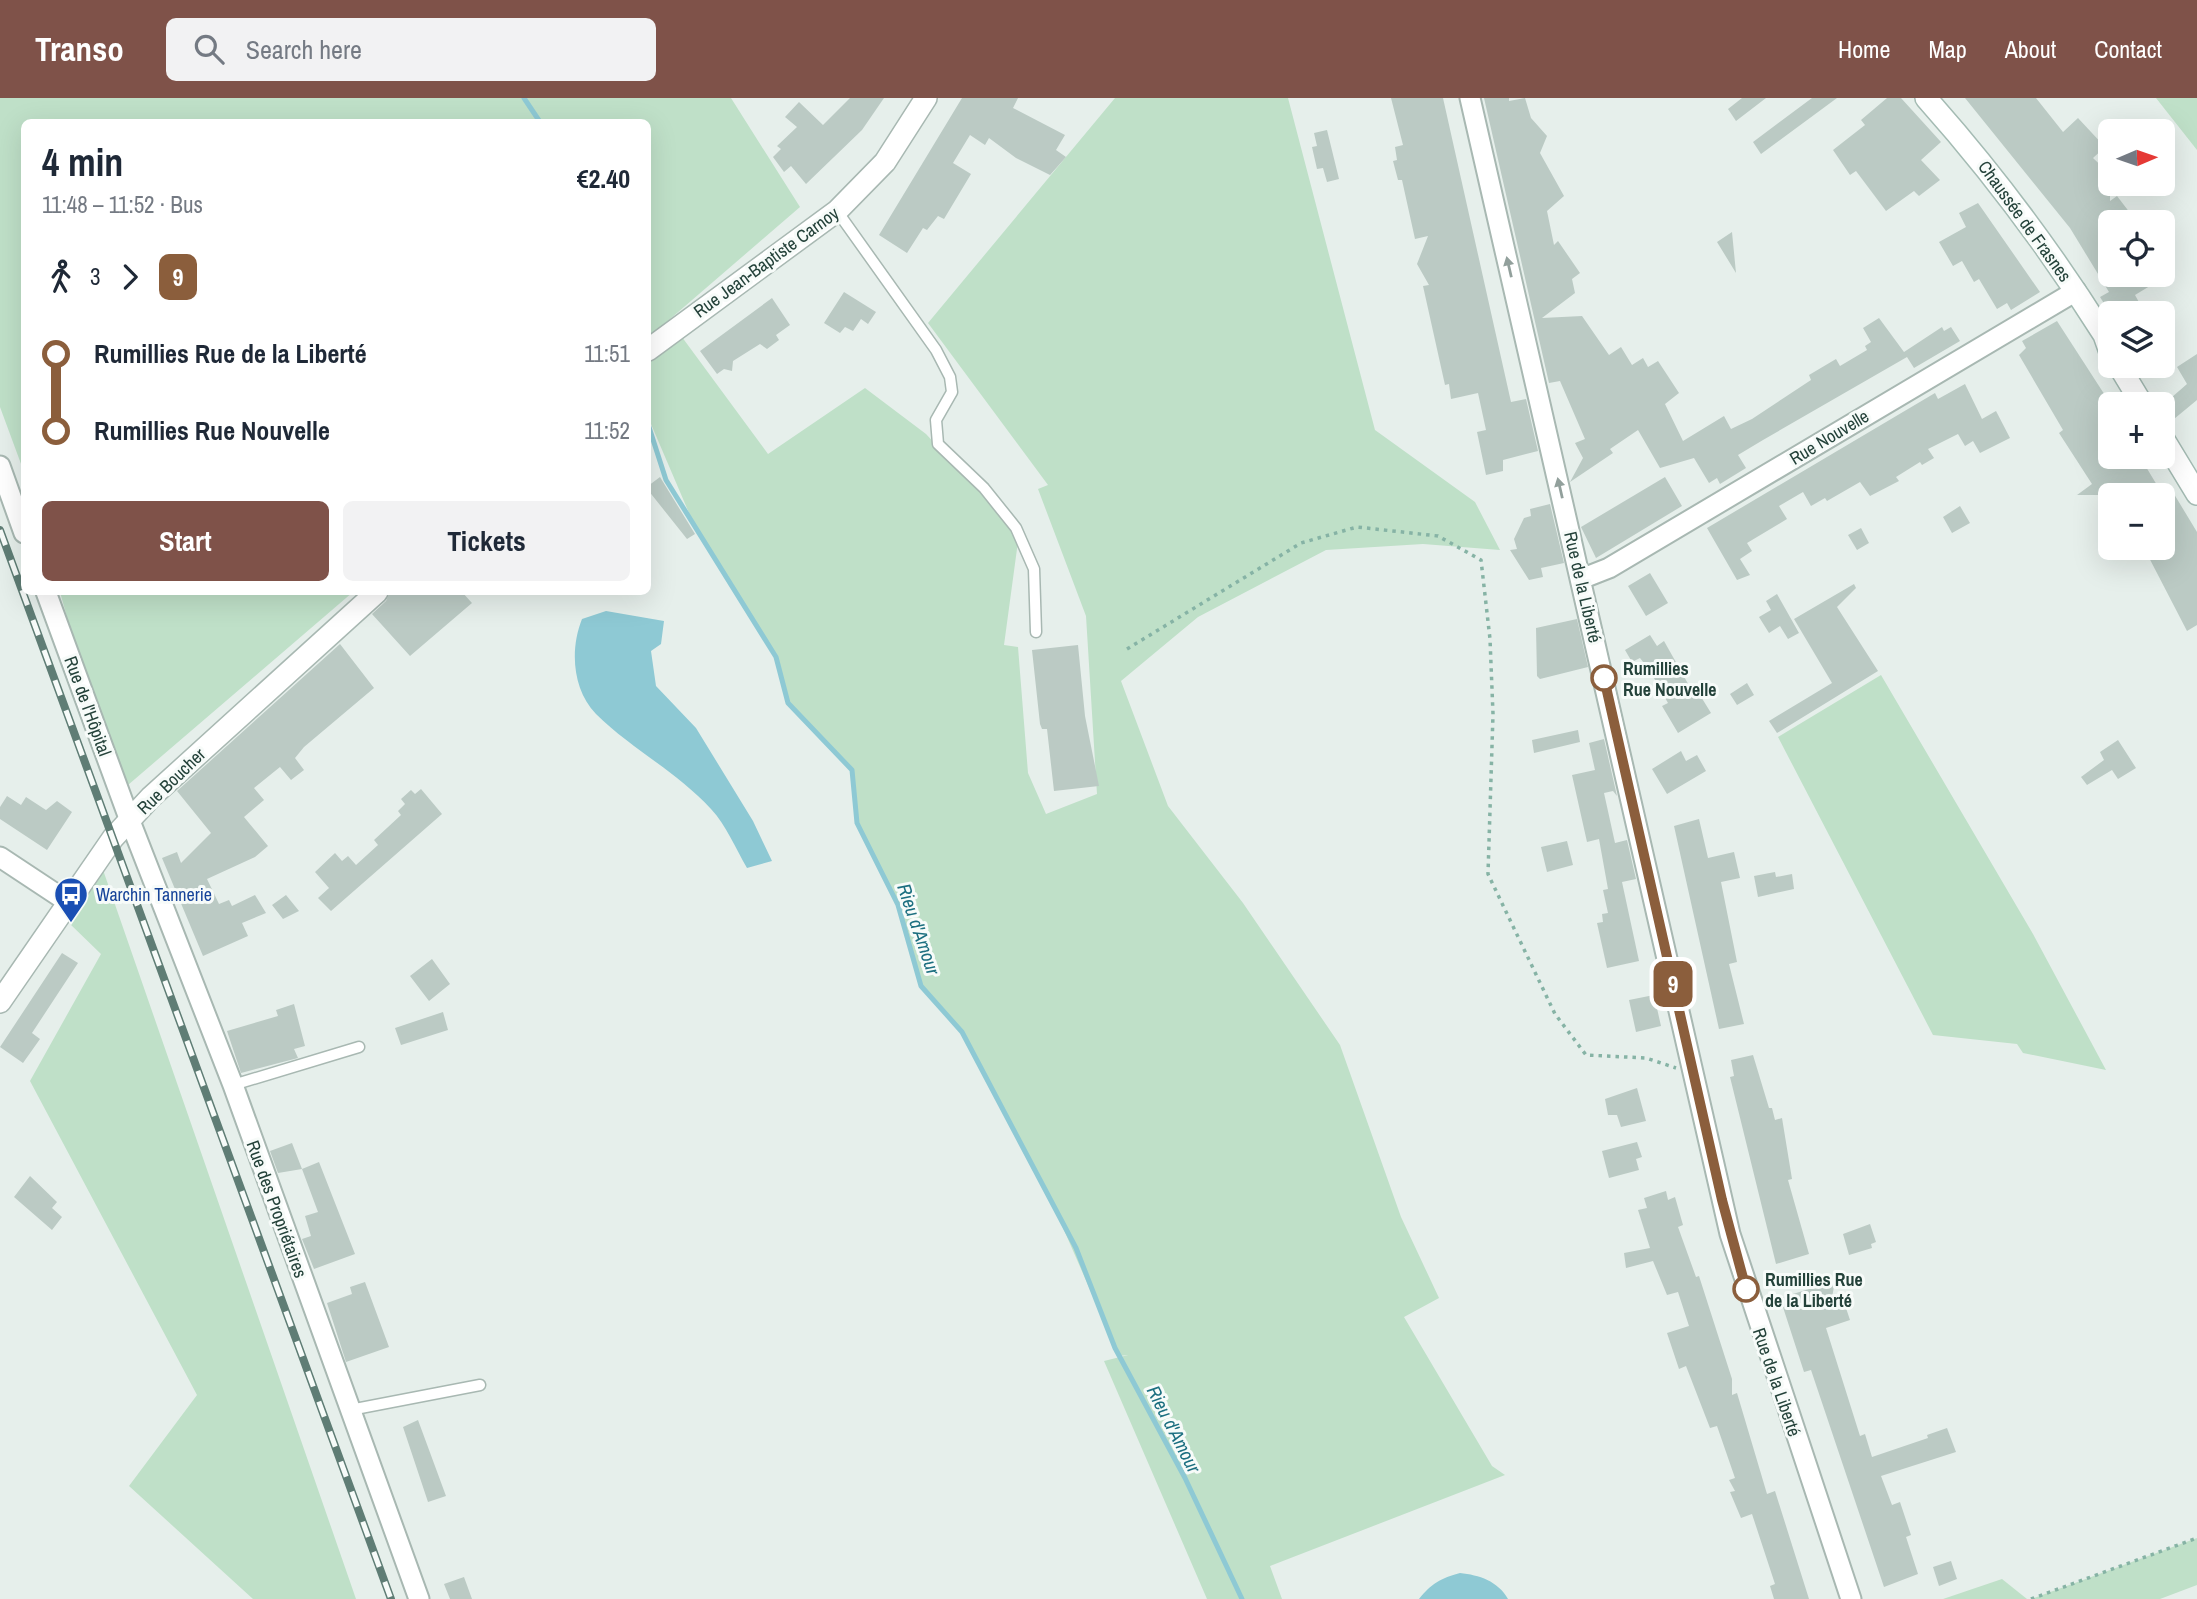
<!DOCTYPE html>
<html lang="en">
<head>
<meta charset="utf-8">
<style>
	:root { --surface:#fff; --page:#f2f2f3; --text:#1f2937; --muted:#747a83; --accent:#7f5249 }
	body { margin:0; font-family:"Archivo Narrow",sans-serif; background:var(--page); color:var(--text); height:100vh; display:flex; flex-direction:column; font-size:26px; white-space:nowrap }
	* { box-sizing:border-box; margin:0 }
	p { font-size:23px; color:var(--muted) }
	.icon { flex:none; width:38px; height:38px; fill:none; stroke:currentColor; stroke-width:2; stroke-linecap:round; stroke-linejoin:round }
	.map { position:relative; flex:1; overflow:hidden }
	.details { position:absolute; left:21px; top:21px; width:630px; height:476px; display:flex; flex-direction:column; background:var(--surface); border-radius:10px; box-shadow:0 7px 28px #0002 }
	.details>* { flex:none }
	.badge { padding:0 14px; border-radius:10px; font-size:24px; line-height:46px }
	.needle { width:46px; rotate:88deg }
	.controls { position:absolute; left:2098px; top:21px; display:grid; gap:14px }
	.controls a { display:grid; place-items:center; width:77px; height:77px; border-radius:10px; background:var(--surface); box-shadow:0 7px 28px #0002; font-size:35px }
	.map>.badge { position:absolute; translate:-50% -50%; box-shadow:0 0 0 4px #fff }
	.legs { display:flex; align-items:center; gap:10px; height:77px; padding:0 21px; font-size:23px }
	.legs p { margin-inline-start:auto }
	.summary { display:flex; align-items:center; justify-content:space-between; height:119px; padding:0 21px }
	h1 { font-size:38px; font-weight:700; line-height:52px }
	.action { display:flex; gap:14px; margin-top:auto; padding:14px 21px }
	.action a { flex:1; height:80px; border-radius:10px; background:var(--accent); color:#fff; font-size:28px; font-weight:700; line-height:80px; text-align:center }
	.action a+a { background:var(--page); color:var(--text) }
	ul { padding:0 21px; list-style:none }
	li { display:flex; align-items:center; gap:24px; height:77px; font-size:26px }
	li i { display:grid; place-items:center; width:10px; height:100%; margin:0 9px; background:currentColor }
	li i::after { content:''; width:18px; height:18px; margin:-9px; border:5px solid; border-radius:50%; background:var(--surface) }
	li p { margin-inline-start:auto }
	li:first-child i { background:linear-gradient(#0000 50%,currentColor 0) }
	li:last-child i { background:linear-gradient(currentColor 50%,#0000 0) }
	header { display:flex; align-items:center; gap:42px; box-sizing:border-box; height:98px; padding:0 35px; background:var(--accent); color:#fff }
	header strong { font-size:33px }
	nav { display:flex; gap:38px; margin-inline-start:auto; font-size:24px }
	.search { width:490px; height:63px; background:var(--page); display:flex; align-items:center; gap:18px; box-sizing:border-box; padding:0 24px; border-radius:10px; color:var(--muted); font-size:26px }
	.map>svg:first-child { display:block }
</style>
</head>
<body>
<header>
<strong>Transo</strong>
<div class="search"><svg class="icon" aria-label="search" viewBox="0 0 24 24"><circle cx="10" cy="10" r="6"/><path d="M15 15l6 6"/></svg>Search here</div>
<nav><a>Home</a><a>Map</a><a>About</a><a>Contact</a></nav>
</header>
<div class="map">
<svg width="2197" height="1501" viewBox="0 0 2197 1501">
	<rect width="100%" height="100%" fill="#e6efeb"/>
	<!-- green -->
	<path fill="#bfe0c8" d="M0,0h731l69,109 -152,131v-216h-624v350l-24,-65z
		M1115,0h173l87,332 100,72 25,48 -77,-6 -97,6 -128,67 -77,64 47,125 75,97 97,142 61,172 38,81 -35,19 88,149 13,9 -235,91 12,33h-75l-103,-238 24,-6 -9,1 -62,-142 -95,-182 -41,-46 -26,-87 -38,-76 -5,-53 -64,-67 -12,-46 -81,-130 -47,-110v-63l31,-21 89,121 97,-66 61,46 93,100 -15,111 14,2 10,126 18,41 51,-20 -11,-178 -48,-127 10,-4 -120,-162z
		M2156,0h41v52z
		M60,494h293l-225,193 -50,-128z
		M1881,577l152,259 73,136 -83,-17 -6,-9 -84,-9 -155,-298z
		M102,769l254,732h-103l-124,-113 68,-91 -167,-314 71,-127 -31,-30z
		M2197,1440v47l-37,14h-129z
		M2002,1481l25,20h-84z"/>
	<!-- water -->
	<path fill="#8ec9d4" d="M606,513l58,10 -3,23 -10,7 5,35 40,42 57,93 19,40 -25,7c-11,-19 -21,-43 -36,-59 -35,-38 -81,-61 -115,-95 -24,-25 -26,-65 -14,-95z
		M1460,1475c19,2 38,8 48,26h-89c12,-15 22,-21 41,-26z"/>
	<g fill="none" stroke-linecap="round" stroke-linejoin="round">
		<!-- stream -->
		<path stroke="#8ec9d4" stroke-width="5" d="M524,0l16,24
			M648,326l18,56 110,177 12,46 64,67 5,53 41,82 23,81 41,46 114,216 39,100 70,130 57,121"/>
	</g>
	<!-- building -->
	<path fill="#bbcac4" d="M850,0h34l-22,32 -56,54 -15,-18 -7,6 -11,-15 8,-8 -4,-3 20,-19 -12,-10 14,-15 24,23z
		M962,0h56l-5,10 52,27 -9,15 10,7 -16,18 -34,-17 -27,-20 -4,7 -15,-10 -17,28 18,11 -27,45 -6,-3 -11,14 -4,-2 -16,25 -28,-18z
		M1391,0h52l68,304 15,-3 12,52 -35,9v11l-17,4 -9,-43 9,-2 -8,-37 -27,6 -2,-15 -4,1 -22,-99 6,-1 -12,-21 11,-28 -13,3 -13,-59h-4l-5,-19 4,-1 -2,-13 8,-2z
		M1484,0h25v3l16,-3 6,20 16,18 -7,17 24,43 -17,15 7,34 4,-4 22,32 -8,6 3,14 -33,25 40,-2 27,39 12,-8 11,18 11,-7 5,9 10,-6 21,32 -14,11 18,37 41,-25 7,13 21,-10 59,-39 -2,-5 27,-16 4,7 27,-16 -2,-4 6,-4 -8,-14 16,-10 25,34 38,-25 2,4 7,-4 9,14 -46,27 -7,-11 -144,83 -25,15 8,13 -26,16 -3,-6 -8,5 -15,-25 -34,10 -22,-38 -28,19 3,4 -43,29 13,-24 -8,-15 10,-4 -25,-58 -11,2z
		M1742,0h24l-30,23 -8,-12z
		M1812,0h25l-76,56 -8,-12z
		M1887,0h14l40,44 -20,18 19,20 -21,16 -5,-5 -28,20 -30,-40 -6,4 -17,-25 32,-25 -4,-5z
		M1965,0h71l27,34 15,-14 27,29 -12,11 17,16v27l7,-5 20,26h-27v53h58l-33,20 10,18h-35l-10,-16 9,-5 -39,-64z
		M1327,32l12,49 -12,3 -4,-14 -6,1 -5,-22 5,-1 -3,-13z
		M1978,105l62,89 -29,18 -4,-7 -10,6 -18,-30 -5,3 -12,-21 -9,5 -14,-24 27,-15 -7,-14z
		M1732,134l4,41 -19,-31z
		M844,194l32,20 -8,12 -7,-5 -8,12 -8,-4 -5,6 -16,-10z
		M772,200l18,27 -14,10 3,5 -12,9 -7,-5 -27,17 -1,10 -8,-2 -7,5 -17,-23z
		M2057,223l53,82v54h30l23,38h-86l15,-11 -33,-51 4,-3 -44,-75 7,-7 -4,-7z
		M2197,256v46l-23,19 -10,-15 23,-20 -10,-17z
		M1965,286l17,35 14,-8 14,27 -30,15 -7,-12 -8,5 -7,-12 -30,15 6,9 -12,7 -2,-3 -24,15 3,4 -29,15 -10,-14 -33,19 -2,-3 -14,8 -8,-14 -24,14 8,13 -40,24 5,8 -12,8 10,16 -13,5 -30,-52 228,-135 3,6z
		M660,379l35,57 -8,5 -39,-49v-4z
		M1665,379l17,29 -86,52 -15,-31z
		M2174,396l23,38v93l-10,6 -43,-83h19v-47z
		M1550,406l14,59 -23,5 2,9 -14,3 -19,-30 7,-1 -3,-10 10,-21 7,-2 -1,-7z
		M1960,408l10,17 -18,10 -9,-16z
		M1861,430l8,15 -12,7 -9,-15z
		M1650,475l18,30 -22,13 -18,-30z
		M1854,486l2,4 -19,19 41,64 -101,62 -8,-12 63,-38 -38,-64z
		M390,494h72l10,11 -62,53 -38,-42 14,-13z
		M1777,496l22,39 -11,6 -8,-13 -11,7 -10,-16 12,-7 -5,-9z
		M1577,521l11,48 -48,12 -3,-3 -1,-48z
		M1650,537l7,11 7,-5 27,48 4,-2 16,26 -33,20 -16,-27 6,-3 -18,-32 -10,-13 -8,4 -7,-12z
		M340,546l34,44 -70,59 -9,11 9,12 -13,10 -11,-13 -26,21 10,12 -20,17 24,29 -13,11 -48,22 12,25 10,-4 3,6 23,-11 11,18 -24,10 6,13 -45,20 -41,-98 15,-6 4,11 30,-30 -34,-42z
		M1078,547l7,71 14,70 -45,5 -7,-62h-5l-2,-5 -8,-74z
		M1747,585l7,12 -17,10 -7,-11z
		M1578,632l2,12 -46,11 -2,-13z
		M1604,641l13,57 -4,-5 -9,2 11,50 12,-3 9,39 -14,3 17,79 -32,7 -10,-45 6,-1 -1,-8 6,-1 -5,-23 5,-1 -9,-50 -12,3 -15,-67 23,-5 -6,-27z
		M2118,642l18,28 -18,11 -6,-9 -25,15 -6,-8 23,-17 -4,-8z
		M1681,653l5,10 11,-6 9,16 -39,23 -15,-25z
		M421,691l21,25 -111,97 -13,-13 11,-10 -14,-16 20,-19 7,8 6,-5 8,9 22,-20 -4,-5 27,-25 -3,-4 7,-7 -4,-5 10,-9 4,4z
		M7,698l14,9 5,-8 20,13 11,-9 15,11 -25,38 -47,-31v-12z
		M1699,721l9,39 26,-6 6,26 -19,4 16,80 -8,2 15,60 -25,5 -45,-203z
		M1567,743l6,24 -26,7 -6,-25z
		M1775,774l1,5 16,-3 2,15 -36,8 -4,-21z
		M286,797l13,16 -16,8 -11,-14z
		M62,855l16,10 -46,70 8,6 -17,24 -23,-16z
		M432,861l18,25 -21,17 -19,-25z
		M1654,897l7,31 -25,6 -7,-32z
		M294,906l11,42 -11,3 4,9 -57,15 -14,-42 51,-15 -2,-6z
		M443,914l5,18 -47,15 -6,-17z
		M1753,957l16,53h3l3,12 7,-2 10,61 -4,1 21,74 -33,10 -46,-187 4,-1 -3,-16z
		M1637,990l9,33 -25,6 -4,-12h-9l-3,-16z
		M1637,1044l5,15 -6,2 3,11 -30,8 -7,-27z
		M292,1045l10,26 -24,4 -8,-22z
		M319,1064l36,92 -41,15 -12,-30 9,-3 -6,-20 13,-4 -16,-43z
		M30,1078l27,26 -5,6 10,9 -10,13 -38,-33z
		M1666,1093l2,9 7,-3 8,28 -5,2 18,50 3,-1 33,103v16l5,-2 30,101 8,-3 34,108h-35l-4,-13 5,-2 -23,-70 -11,4 -11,-26 5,-1 -6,-11 6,-2 -18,-52 -7,2 -24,-62 -7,3 -12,-36 22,-7 -11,-34 -11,3 -14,-34 -27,7 -2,-15 26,-5 -12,-38 9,-2 -3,-10z
		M1870,1126l6,18 -5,2 1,4 -23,7 -6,-21z
		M1835,1183l-4,22 12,-4 7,21 -24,8 34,108 5,-2 7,23 56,-19 -1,-3 20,-7 9,24 -75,24 11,29 8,-3 11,33 -5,2 12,37 -34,13 -73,-217 -7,2 -24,-74z
		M365,1184l24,65 -43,15 -19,-59 25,-9 -2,-7z
		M418,1322l28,76 -18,6 -25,-75z
		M1951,1463l6,18 -18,7 -6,-19z
		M464,1479l8,22h-22l-6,-15z"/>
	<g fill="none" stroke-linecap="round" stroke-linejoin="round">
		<!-- service casing -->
		<g stroke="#a8b8b2" stroke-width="13">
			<path id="service" d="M837,113l99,139 14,27 2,15 -16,28 2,24 46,44 32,40 18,41 2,63
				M233,987l126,-38
				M350,1312l130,-25"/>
		</g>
		<!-- minor casing -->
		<g stroke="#a8b8b2" stroke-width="23">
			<path id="minor" d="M1470,0l260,1136 121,365
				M0,368l24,67
				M1581,481l28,-11 467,-277
				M46,494l84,229 103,264 186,514
				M0,759l68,45"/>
		</g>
		<!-- tertiary casing -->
		<g stroke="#a8b8b2" stroke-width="24">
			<path id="tertiary" d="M648,252l189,-139 48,-49 41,-64
				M0,904l113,-164 38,-41 226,-205"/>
		</g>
		<!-- secondary casing -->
		<g stroke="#a4bbb3" stroke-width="24">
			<path id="secondary" d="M1926,0c66,74 125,153 178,237l6,17
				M2119,268l23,38
				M2163,340l34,56"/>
		</g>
		<!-- path -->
		<path stroke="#86b3a5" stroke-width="3.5" stroke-dasharray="3.5 5" stroke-linecap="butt" d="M1127,551l174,-106 56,-16 81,9 43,24 9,79 3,75 -5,160 67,140 31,41 60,3 30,10
			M2031,1501l166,-61"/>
		<!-- service -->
		<use href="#service" stroke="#fff" stroke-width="10"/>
		<!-- minor -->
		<use href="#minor" stroke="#fff" stroke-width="19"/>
		<!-- tertiary -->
		<use href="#tertiary" stroke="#fff" stroke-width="21"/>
		<!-- secondary -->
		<use href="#secondary" stroke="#fff" stroke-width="21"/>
		<!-- rail casing -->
		<g stroke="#5f7d75" stroke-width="8">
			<path id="rail" d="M0,432l391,1069"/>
		</g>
		<!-- rail -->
		<use href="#rail" stroke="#f7fbf9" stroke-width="5" stroke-dasharray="16" stroke-linecap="butt"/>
	</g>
	<!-- one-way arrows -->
	<defs><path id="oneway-solid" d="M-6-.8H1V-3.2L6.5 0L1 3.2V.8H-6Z" transform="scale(1.75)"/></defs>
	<g fill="#92a09c">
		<use href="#oneway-solid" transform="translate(1509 169) rotate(-103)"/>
		<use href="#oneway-solid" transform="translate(1560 390) rotate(-103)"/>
	</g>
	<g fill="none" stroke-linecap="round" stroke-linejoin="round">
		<!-- line-1 casing -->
		<g stroke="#fff" stroke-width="16">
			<path id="line-1" d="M1604,580l118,522 24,89"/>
		</g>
		<!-- line-1 -->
		<use href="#line-1" stroke="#8b5e3c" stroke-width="10"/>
	</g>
	<!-- icons -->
	<defs>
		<g id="bus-pin" transform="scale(1.75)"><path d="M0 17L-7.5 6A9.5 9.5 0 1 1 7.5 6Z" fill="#1a4fb4" stroke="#f7fbf9"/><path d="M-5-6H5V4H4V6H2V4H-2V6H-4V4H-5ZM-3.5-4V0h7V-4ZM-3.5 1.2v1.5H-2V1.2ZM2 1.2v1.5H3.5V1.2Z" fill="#fff"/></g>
	</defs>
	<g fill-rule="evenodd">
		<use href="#bus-pin" x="71" y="796"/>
	</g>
	<!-- markers -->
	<g fill="#fff" stroke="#8b5e3c" stroke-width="3.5">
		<circle cx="1604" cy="580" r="12"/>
		<circle cx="1746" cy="1191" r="12"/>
	</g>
	<g text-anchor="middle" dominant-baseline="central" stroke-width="6" stroke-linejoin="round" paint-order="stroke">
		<!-- street labels -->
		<g font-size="18" fill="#24423a" stroke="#f7fbf9">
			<text transform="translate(2025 123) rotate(54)">Chaussée de Frasnes</text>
			<text transform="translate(766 164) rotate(-36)">Rue Jean-Baptiste Carnoy</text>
			<text transform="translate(1829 339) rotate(-31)">Rue Nouvelle</text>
			<text transform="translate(1583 489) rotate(77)">Rue de la Liberté</text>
			<text transform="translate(88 608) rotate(70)">Rue de l'Hôpital</text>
			<text transform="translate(171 683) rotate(-44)">Rue Boucher</text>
			<text transform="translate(277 1111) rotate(70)">Rue des Propriétaires</text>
			<text transform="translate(1777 1284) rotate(71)">Rue de la Liberté</text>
		</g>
		<!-- stop labels -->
		<g font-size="18" font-weight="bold" fill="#24423a" stroke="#f7fbf9" text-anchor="start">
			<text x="1623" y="570">Rumillies<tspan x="1623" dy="21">Rue Nouvelle</tspan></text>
			<text x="1765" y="1181">Rumillies Rue<tspan x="1765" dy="21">de la Liberté</tspan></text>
		</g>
		<!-- transit labels -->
		<g font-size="18" fill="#164399" stroke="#f7fbf9" text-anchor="start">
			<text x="96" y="796">Warchin Tannerie</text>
		</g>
		<!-- water labels -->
		<g font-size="19" font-style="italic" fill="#1c6f80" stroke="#f7fbf9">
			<text transform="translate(919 831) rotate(71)">Rieu d'Amour</text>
			<text transform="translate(1174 1331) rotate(63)">Rieu d'Amour</text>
		</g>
	</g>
</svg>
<div class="controls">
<a><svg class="needle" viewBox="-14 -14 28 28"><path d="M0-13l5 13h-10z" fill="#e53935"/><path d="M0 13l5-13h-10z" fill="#747a83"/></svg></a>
<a><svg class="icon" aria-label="locate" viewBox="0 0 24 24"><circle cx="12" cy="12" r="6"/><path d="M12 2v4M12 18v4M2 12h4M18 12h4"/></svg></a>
<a><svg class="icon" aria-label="layers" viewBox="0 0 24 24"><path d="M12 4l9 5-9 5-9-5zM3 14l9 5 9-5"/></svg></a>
<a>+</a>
<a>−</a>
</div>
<b class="badge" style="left:1673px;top:886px;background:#8b5e3c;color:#fff">9</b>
<section class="details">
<div class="summary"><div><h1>4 min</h1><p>11:48 – 11:52 · Bus</p></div><b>€2.40</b></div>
<div class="legs"><svg class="icon" aria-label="walk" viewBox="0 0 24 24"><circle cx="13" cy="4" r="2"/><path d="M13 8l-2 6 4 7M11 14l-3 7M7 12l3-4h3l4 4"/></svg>3<svg class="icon" aria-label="forward" viewBox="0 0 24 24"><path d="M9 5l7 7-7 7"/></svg><b class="badge" style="background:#8b5e3c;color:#fff">9</b></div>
<ul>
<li><i style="color:#8b5e3c"></i><b>Rumillies Rue de la Liberté</b><p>11:51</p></li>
<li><i style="color:#8b5e3c"></i><b>Rumillies Rue Nouvelle</b><p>11:52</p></li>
</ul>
<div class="action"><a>Start</a><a>Tickets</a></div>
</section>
</div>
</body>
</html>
